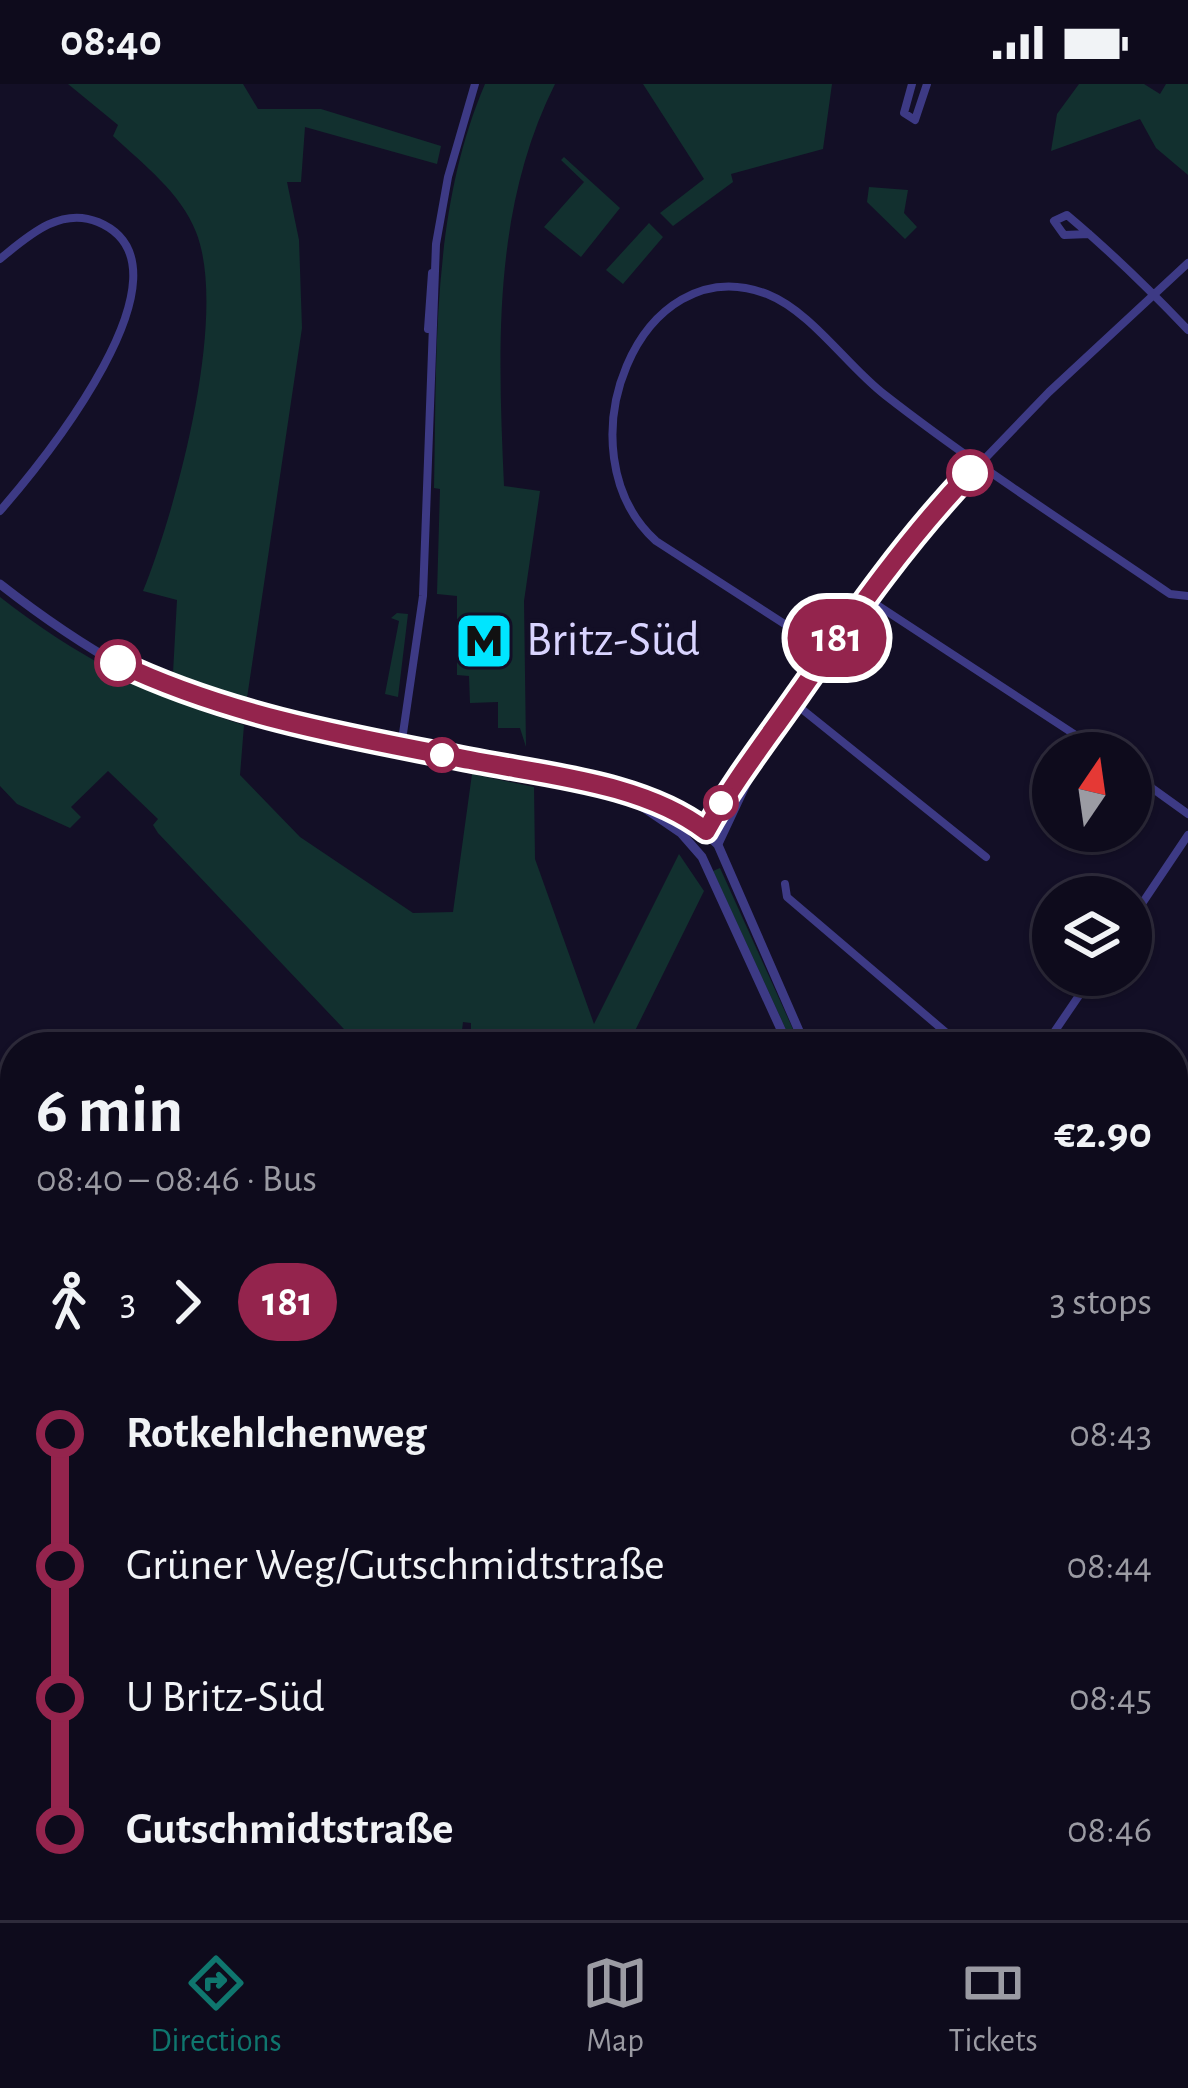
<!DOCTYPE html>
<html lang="en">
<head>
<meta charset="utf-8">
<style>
	:root { --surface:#0e0b1c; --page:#1c1929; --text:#f1f3f6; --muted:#9b9ba3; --line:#2e2b3b; --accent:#0f766e }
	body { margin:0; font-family:"Alegreya Sans",sans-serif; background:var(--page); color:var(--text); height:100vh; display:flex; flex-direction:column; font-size:45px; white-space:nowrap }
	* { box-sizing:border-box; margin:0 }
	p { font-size:39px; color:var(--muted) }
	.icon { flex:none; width:66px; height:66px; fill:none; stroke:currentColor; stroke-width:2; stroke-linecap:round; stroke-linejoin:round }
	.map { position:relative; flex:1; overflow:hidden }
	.side { position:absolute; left:0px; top:948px; width:1188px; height:888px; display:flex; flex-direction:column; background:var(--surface); border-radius:48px 48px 0 0; box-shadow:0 3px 9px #0004,0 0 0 3px var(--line) }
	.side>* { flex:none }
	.badge { padding:0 24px; border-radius:39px; font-size:42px; line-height:78px }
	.needle { width:78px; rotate:13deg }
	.fabs { position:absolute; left:1032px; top:648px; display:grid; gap:24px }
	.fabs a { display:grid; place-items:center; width:120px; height:120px; border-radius:50%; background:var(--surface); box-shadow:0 3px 9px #0004,0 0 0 3px var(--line); font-size:60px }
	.map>.badge { position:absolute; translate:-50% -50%; box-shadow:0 0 0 6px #fff }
	.legs { display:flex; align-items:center; gap:18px; height:132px; padding:0 36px; font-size:39px }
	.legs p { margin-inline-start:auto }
	.headline { display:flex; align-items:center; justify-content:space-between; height:204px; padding:0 36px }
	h1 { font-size:66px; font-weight:700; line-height:90px }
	ul { padding:0 36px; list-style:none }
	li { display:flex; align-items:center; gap:42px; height:132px; font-size:45px }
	li i { display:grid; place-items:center; width:18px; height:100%; margin:0 15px; background:currentColor }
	li i::after { content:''; width:30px; height:30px; margin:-15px; border:9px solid; border-radius:50%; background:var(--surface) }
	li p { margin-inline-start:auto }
	li:first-child i { background:linear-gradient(#0000 50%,currentColor 0) }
	li:last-child i { background:linear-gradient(currentColor 50%,#0000 0) }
	.status { display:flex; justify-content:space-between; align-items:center; height:84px; padding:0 60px; background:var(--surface); direction:ltr }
	.status svg { height:33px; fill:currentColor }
	.tabs { display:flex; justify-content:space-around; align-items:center; height:168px; border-top:3px solid var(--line); background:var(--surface); font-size:33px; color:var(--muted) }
	.tabs a { display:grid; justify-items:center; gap:6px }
	.tabs .current { color:var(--accent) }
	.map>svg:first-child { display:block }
</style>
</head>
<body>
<div class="status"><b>08:40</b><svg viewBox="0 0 49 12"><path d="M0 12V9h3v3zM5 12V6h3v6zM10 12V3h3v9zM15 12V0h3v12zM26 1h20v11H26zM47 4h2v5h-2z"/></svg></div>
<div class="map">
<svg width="1188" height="1836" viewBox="0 0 1188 1836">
	<rect width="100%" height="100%" fill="#130f26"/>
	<!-- green -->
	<path fill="#12302f" d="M68,0h175l15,25h63l120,37 -4,18 -132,-37 -4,55h-14l12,58 3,88 -55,370 -74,-25 4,-73 -34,-9c33,-81 86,-276 53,-359 -15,-39 -53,-68 -83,-96l5,-11z
		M485,0h70c-63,126 -57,265 -51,402l36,5 -16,110 2,146 -6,-19h-22v-26l-28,1 -1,-27 -12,-1v-79l-20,-2 3,-105 -6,-1c3,-134 -3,-278 51,-404z
		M643,0h189l-9,65 -92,25 2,8 -60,44 -13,-13 44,-34z
		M1079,0h65l16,10 6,-10h22v91l-32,-27 -16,-29 -89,32 6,-37z
		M564,73l56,51 -39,49 -37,-30 40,-45 -23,-22z
		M869,103l39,3 -4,23 13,14 -12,12 -38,-37z
		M649,139l14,14 -40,47 -17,-14z
		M0,513c74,58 155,101 244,128l-4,50 60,62 113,76 40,-1 19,-138 62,13 1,72 59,165 85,-170 25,37 -77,156h-114l-1,-7 -9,1v6h-32v-24l-8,-1 -3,25h-99l-203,-214 -5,-8 5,-6 -50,-48 -37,36 10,10 -11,11 -53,-24 -17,-18z
		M397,529l11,1 -10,83 -13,-3 14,-73 -8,-3z
		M720,784l81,179h-7l-81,-176z
		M0,1388l15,9v98l-15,3z
		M222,1821h200l-4,15h-206z"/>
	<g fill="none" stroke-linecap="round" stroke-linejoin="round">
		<!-- minor -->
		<path stroke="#3d3a85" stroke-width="8" d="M912,0l-8,29 11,7 12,-36
			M1089,150l-25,1 -10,-14 13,-6c43,36 82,74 121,115
			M0,175c27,-22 60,-53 98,-37 107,44 -60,245 -98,289
			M428,245l4,-56
			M865,513l238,156
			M828,568l-172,-111c-98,-89 -17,-296 111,-247 45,18 80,72 118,101 91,71 190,134 285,199l18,2
			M793,618l193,155
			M401,663l22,-151 13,-352 12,-67 27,-93
			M1131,689l57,41
			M706,747l27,-49 188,-257 128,-133 139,-129
			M718,761l45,-96
			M785,800l2,13 176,150
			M1131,836l57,-85
			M1044,963l49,-72
			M1173,1404l15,-15
			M0,1600l15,-27
			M0,1620l15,8
			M1061,1821h19
			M2,1836l15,-15
			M104,1836l12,-15"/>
		<!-- tertiary -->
		<path stroke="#3d3a85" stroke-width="9" d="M0,500c69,54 153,108 238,132 112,31 408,49 480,129l88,202
			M171,602l86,30
			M637,719l44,30 21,24 87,190
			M1173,1308l15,19
			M1173,1330l15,21"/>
		<!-- secondary -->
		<path stroke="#6f6bff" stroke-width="10" d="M1173,1644l15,-4
			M1173,1660l15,-5
			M587,1836l39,-15
			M629,1836l41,-15"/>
	</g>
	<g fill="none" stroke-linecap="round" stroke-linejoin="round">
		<!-- line-1 casing -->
		<g stroke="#fff" stroke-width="27">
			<path id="line-1" d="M118,579c111,53 232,74 352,97 75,15 174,23 236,71 27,-49 61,-92 93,-138 54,-77 106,-152 171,-220"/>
		</g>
		<!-- line-1 -->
		<use href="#line-1" stroke="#94244d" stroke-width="18"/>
	</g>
	<!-- icons -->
	<defs>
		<g id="metro-square" transform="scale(3)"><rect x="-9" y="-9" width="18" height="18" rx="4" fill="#00e5ff" stroke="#130f26"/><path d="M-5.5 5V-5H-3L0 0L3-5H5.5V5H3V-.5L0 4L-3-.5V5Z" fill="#111"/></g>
	</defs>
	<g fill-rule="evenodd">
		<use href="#metro-square" x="484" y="557"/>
	</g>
	<!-- markers -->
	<g fill="#fff" stroke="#94244d" stroke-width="6">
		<circle cx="970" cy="389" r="21"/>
		<circle cx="118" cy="579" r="21"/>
		<circle cx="442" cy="671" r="15"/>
		<circle cx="721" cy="719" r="15"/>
	</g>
	<g text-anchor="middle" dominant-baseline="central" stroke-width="9" stroke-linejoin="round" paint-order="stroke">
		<!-- poi labels -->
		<g font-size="48" fill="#d9d4ff" stroke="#130f26" text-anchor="start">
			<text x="526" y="557">Britz-Süd</text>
		</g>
	</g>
</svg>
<div class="fabs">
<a><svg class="needle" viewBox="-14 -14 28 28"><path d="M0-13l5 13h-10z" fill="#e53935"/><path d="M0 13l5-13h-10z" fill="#9b9ba3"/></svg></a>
<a><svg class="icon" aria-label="layers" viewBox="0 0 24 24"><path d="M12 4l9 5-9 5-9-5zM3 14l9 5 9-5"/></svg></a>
</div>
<b class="badge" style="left:837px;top:554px;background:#94244d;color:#fff">181</b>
<section class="side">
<div class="headline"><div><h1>6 min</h1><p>08:40 – 08:46 · Bus</p></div><b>€2.90</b></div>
<div class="legs"><svg class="icon" aria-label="walk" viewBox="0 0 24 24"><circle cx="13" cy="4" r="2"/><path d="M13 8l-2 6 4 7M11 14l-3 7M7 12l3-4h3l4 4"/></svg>3<svg class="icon" aria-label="forward" viewBox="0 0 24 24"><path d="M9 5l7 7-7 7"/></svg><b class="badge" style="background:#94244d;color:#fff">181</b><p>3 stops</p></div>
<ul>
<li><i style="color:#94244d"></i><b>Rotkehlchenweg</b><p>08:43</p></li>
<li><i style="color:#94244d"></i><span>Grüner Weg/Gutschmidtstraße</span><p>08:44</p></li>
<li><i style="color:#94244d"></i><span>U Britz-Süd</span><p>08:45</p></li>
<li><i style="color:#94244d"></i><b>Gutschmidtstraße</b><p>08:46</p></li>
</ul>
</section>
</div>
<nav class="tabs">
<a class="current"><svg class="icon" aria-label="directions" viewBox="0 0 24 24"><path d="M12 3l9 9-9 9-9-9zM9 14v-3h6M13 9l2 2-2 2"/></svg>Directions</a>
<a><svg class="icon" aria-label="map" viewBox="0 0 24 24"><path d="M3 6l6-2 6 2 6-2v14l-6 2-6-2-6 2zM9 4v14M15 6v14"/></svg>Map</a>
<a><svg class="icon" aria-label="tickets" viewBox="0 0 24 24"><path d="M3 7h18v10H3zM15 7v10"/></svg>Tickets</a>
</nav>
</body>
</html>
